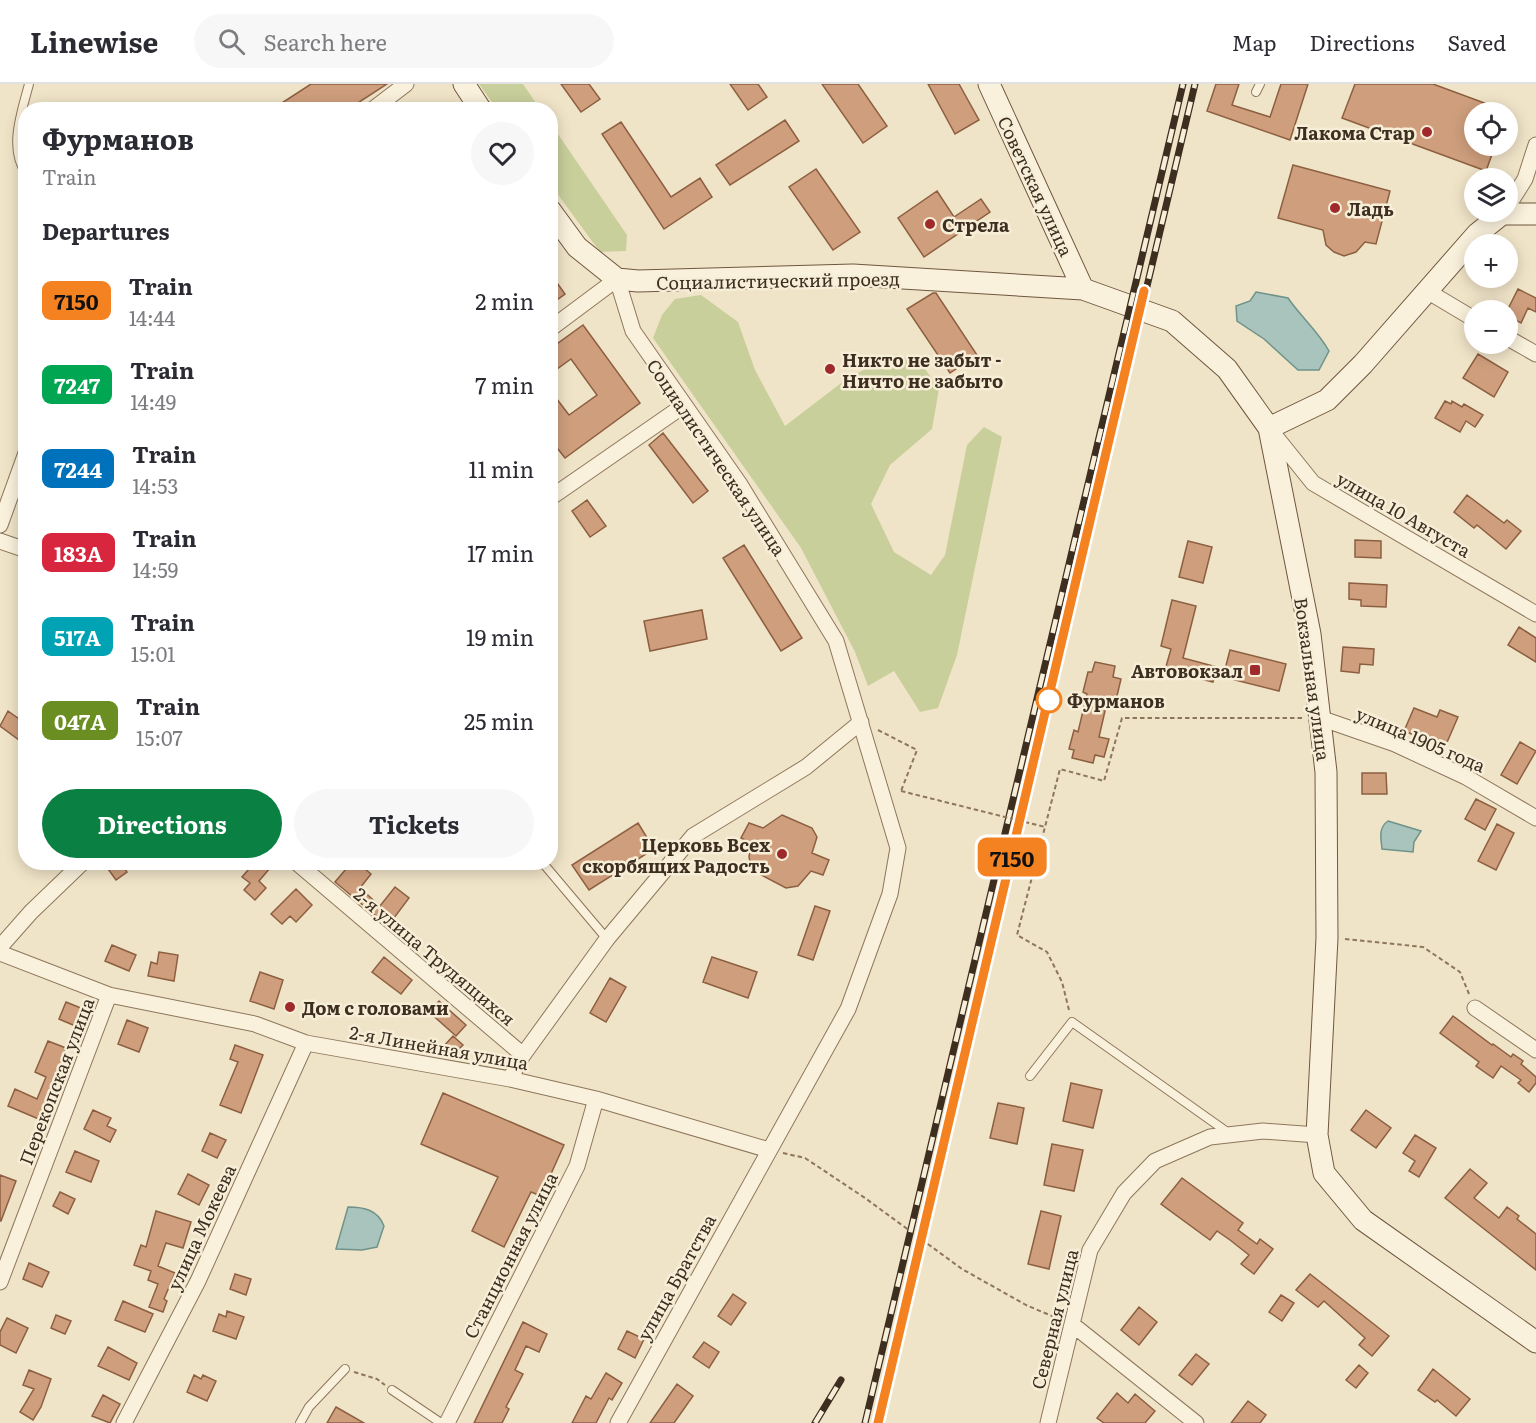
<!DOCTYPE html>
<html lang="en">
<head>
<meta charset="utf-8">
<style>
	:root { --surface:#fff; --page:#f7f7f7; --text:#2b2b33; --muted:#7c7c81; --line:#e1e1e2; --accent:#0b8043 }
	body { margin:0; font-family:Literata,serif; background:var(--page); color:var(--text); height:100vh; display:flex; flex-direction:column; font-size:22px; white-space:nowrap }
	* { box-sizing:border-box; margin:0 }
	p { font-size:20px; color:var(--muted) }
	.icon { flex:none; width:33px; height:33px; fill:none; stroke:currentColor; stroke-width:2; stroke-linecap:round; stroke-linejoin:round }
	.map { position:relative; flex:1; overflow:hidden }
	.details { position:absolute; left:18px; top:18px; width:540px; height:768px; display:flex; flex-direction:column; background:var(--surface); border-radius:24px; box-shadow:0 3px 15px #0003 }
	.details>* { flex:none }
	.badge { padding:0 12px; border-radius:9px; font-size:21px; line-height:39px }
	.fabs { position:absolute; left:1464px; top:18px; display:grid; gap:12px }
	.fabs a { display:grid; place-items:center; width:54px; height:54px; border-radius:50%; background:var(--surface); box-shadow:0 3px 15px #0003; font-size:30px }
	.map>.badge { position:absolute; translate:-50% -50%; box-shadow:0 0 0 3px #fff }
	h2 { padding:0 24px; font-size:22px; line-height:54px }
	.round { display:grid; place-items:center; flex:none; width:63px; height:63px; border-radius:32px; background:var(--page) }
	.headline { display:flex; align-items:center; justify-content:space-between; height:102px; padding:0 24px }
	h1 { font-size:28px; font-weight:700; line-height:45px }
	.cta { display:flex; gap:12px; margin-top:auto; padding:12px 24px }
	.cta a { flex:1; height:69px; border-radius:36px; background:var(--accent); color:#fff; font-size:24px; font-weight:700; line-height:69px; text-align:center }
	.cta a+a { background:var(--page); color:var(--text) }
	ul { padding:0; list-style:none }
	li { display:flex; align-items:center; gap:18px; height:84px; padding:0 24px }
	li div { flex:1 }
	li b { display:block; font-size:22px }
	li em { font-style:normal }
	li .badge { min-width:66px; font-weight:700; text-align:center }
	header { display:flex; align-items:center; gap:36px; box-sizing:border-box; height:84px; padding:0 30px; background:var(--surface); border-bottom:2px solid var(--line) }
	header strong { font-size:28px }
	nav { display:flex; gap:33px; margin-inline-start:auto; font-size:21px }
	.search { width:420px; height:54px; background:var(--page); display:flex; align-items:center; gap:15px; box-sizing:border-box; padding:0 21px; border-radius:33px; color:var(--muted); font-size:22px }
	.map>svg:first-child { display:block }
</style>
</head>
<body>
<header>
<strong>Linewise</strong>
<div class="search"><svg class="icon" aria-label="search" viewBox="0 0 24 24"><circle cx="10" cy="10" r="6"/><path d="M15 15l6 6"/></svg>Search here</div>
<nav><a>Map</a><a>Directions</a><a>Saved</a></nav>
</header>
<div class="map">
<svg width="1536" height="1339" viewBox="0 0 1536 1339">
	<rect width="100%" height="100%" fill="#f0e4c8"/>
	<!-- green -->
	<path fill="#c9cf9b" d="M479,0h44l17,25h-43z
		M551,40l76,111 -1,16 -26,1 -49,-67z
		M701,211l37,27 17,48 30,56 64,-49 48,-23 26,12 16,23 -7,40 -42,36 -19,39 23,48 37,23 14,-20 22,-110 17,-18 18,10 -45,218 -19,53 -18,4 -26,-41 -26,15 -13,-34 -54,-104 -148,-210 9,-23 13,-16z"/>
	<!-- water -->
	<path fill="#a9c4bc" stroke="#6f938a" stroke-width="1.5" d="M1256,208l32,6c13,19 30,33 41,53l-10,19h-21l-34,-31 -27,-18 -1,-15 14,-5z
		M1388,737l33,10 -7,11 -1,10 -31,-3c-1,-11 -4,-21 6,-28z
		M348,1123c16,0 30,3 36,19l-7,21 -15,3 -26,-1z"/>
	<!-- building -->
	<path fill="#cf9f7d" stroke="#8d5f41" stroke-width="1.5" d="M311,0h76l-40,26h-6l-3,-5 -8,5h-59z
		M561,0h28l11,15 -19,13z
		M730,0h28l9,13 -19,13z
		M822,0h36l29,42 -24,17z
		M928,0h31l20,36 -24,14z
		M1216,0h23l-7,21 38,12 11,-33h27l-18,56 -83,-29z
		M1355,0h78l73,27 -32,1v34h21l-9,25 -144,-53z
		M785,36l14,21 -69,44 -14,-20z
		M621,38l50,75 29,-19 12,19 -48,32 -62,-95z
		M1293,81l97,26 -14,53 -11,-2 -9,10 -12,4 -10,-4 -8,-7 -3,-15 -45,-12z
		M816,85l44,63 -27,18 -44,-63z
		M937,107l17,26 27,-18 9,13 -66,45 -26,-39z
		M550,189l15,21 -15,11z
		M1518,205l18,9v14l-8,-4 -7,15 -13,-7v-7z
		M933,209h3l41,62 -27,18 -43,-64z
		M583,241l57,78 -75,55 -15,-19v-49l19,25 28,-20 -26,-36 -21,15v-25z
		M1478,270l30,18 -14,25 -31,-19z
		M1445,317l6,3 1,-3 10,6 2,-3 19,11 -8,12 -9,-6 -6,11 -25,-14z
		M663,349l45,58 -15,12 -44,-58z
		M1467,411l37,28 3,-3 14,11 -15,18 -29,-24 -3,3 -20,-16z
		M587,416l19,26 -16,11 -18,-26z
		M1355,456l26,1v17l-26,-1z
		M1188,457l24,6 -9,36 -24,-6z
		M744,461l58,93 -21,13 -58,-93z
		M1349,499l38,2 -1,22 -25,-1v-6l-12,-1z
		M1172,516l24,6 -13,52 34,9 -4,15 -48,-12 6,-21 -10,-3z
		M702,526l5,29 -57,12 -6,-30z
		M1519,543l17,11v24l-28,-17z
		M1343,563l31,2 -1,16 -13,-1 -1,9 -18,-2z
		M1230,566l56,14 -7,27 -56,-14z
		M1095,578l20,4 -2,11 8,2 -5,21 -8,-2 -9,39 10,2 -5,18 -9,-2 -2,8 -21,-5 2,-8 -5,-1 5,-19 4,2 9,-38 -4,-2 5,-20h4z
		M1414,624l23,9 3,-7 18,7 -13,30 -41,-16z
		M8,627l18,13v7l-7,9 -19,-14z
		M1520,658l16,9 -19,33 -16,-9z
		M1362,689h24l1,21h-25z
		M1476,715l20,10 -11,21 -20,-11z
		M782,731l30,13 5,9 -5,16 17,7 -6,15 -12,-4 -13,15 -12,2 -34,-18 -3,-13 2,-14 -10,-5 8,-15 14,5z
		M638,739l16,26 -65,41 -17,-25z
		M1497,740l17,9 -18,37 -18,-9z
		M103,778h17l7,10 -11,8z
		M255,778h9l6,6 -11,13 7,7 -11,12 -11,-10 6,-7 -8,-6z
		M352,778h5l14,12 -11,14 20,18 15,-19 14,11 -21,28 -53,-44z
		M296,805l16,16 -16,17 -6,-6 -8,8 -11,-10z
		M815,822l15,5 -17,49 -15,-5z
		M112,861l24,10 -7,16 -24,-10z
		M159,868l19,3 -4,26 -26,-5 3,-14 6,2z
		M384,873l28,23 -11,14 -29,-22z
		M712,873l45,15 -9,26 -45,-16z
		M260,888l23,8 -9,29 -24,-8z
		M610,894l16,9 -20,35 -16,-9z
		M439,917l27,24 -10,11 -27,-24z
		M66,918l22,9 -8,17 -21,-9z
		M1453,932l39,29 1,-1 18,13 2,-3 10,7 -2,3 15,13v6l-7,9 -11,-9 3,-3 -20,-14 -8,12 -17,-12 3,-4 -39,-29z
		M127,936l21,8 -9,24 -21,-8z
		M453,952l10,9 -11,11 -9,-9z
		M48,957l18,7 -4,10 3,1 -12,29 3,1 -5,13 -2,-1 -8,19 -33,-14 7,-17 22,10 9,-22 -11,-5z
		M235,961l28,10 -22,58 -21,-8 18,-43 -8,-3z
		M1071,999l31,7 -9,38 -30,-7z
		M443,1009l121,52 -23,51 -10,-4 -27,55 -32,-16 26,-54 -77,-33z
		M998,1019l26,5 -7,36 -27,-6z
		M93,1026l18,8 -4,8 9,4 -6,12 -26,-13z
		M1366,1026l25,18 -15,20 -25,-18z
		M210,1049l16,7 -9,18 -15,-7z
		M1415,1051l21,13 -17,29 -10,-6 6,-10 -12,-8z
		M1052,1060l31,6 -9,41 -30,-6z
		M75,1067l24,10 -8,21 -25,-10z
		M1470,1085l17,14 -13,15 25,20 8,-11 12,9 -2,3 19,15v36l-91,-72z
		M188,1090l21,11 -10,20 -21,-11z
		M0,1091l16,6 -15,40h-1z
		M1182,1094l61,45 -5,7 19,14 3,-5 13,10 -19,25 -13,-10 8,-9 -19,-15 -13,-9 -7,9 -49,-36z
		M60,1108l15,7 -7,15 -15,-8z
		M156,1127l35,11 -8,26 -17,-5 -8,23 17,7 -11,26 3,2 -4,11 -14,-5 9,-23 -10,-4 3,-9 -17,-6 7,-20 5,2z
		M1041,1127l20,5 -12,53 -21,-5z
		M29,1179l20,9 -7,15 -19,-8z
		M235,1190l16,5 -5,16 -16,-6z
		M1310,1190l79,62 -17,20 -13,-11 6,-7 -41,-37 -6,6 -22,-17z
		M733,1210l13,9 -15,22 -13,-9z
		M1281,1211l13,8 -12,18 -13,-9z
		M123,1217l30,13 -8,18 -30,-12z
		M1139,1223l18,15 -18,23 -18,-15z
		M227,1227l17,6 -8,22 -23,-8 6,-17 7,3z
		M56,1231l15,6 -6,13 -14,-6z
		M7,1234l21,10 -12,25 -16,-8v-13z
		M523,1238l24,12 -8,18 -13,-6 -11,24 8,4 -17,33 3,2 -7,14h-28z
		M627,1247l17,8 -9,19 -17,-9z
		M704,1258l15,10 -10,16 -16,-11z
		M108,1263l29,16 -8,17 -31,-14z
		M1196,1270l13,10 -17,21 -13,-10z
		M1359,1281l9,8 -12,15 -10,-8z
		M1433,1285l37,30 -14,17 -19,-16 -2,2 -17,-12z
		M29,1286l22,9 -10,28 -8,13 -13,-8 14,-23 -11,-4z
		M606,1289l16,10 -10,17 -3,-2 -13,25h-24l14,-27 5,3z
		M194,1291l7,4 2,-4 13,6 -9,20 -20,-9z
		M677,1300l16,12 -19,27h-24z
		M1117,1309l11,10 7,-9 20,17 -10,12h-41l-7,-5z
		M103,1311l17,9 -10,19 -18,-7z
		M1248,1317l18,14 -6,8h-29z
		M336,1323l28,16h-37z"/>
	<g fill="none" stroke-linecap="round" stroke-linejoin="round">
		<!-- service casing -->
		<g stroke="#8d765c" stroke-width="10">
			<path id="service" d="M1256,8l4,-8
				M26,89c-18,-25 -4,-62 3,-89
				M542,778l65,77
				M1030,992l42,-54 158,112
				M392,1306l49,33
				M300,1339l9,-16 36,-38"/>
		</g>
		<!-- minor casing -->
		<g stroke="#8d765c" stroke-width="17">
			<path id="minor" d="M372,26l34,-26
				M1508,122l17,-27 11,-34
				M1427,207l47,28
				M550,245l67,-50 16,52 106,152 97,158 62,207 -8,46 -42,115 -230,414
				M1508,254l28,16
				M1272,348l41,51 223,131
				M550,414l133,-92
				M0,441l26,-72
				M0,457l26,9
				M1320,634l75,26 71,33 70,41
				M296,778l227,193
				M0,863l31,-35 52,-50
				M0,869l109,42 146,29 51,19 204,36 86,20 173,51
				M1475,924l61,42
				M510,995l13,-24 84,-116 86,-103 113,-69 55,-45
				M0,1198l109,-287
				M1073,1241l123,98
				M124,1339l74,-142 108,-238
				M447,1339l130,-257 19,-67
				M1048,1339l42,-173 34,-57 31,-32 55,-24 53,-6 54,4"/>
		</g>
		<!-- secondary casing -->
		<g stroke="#6f573f" stroke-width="23">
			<path id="secondary" d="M464,0l17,26
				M989,0l94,205
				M550,126l27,37 40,32 21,2 215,-6 230,14 89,32 55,48 42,59 41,206 16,138 1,166 -10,197 7,38 39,47 173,122
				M1269,344l58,-28 36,-36 114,-130 25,-20h34"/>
		</g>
		<!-- path -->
		<path stroke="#8d765c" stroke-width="2" stroke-dasharray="4.5 3" stroke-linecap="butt" d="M878,646l39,20 -16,41
			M1345,855l78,8 37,25 9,22
			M1069,926l-7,-28 -15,-30 -30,-17 43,-166 44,12 18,-63h180
			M783,1069l22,5 60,40 97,71 64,36 33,14
			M354,1288l23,7 8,6"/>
		<!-- service -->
		<use href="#service" stroke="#faf1dc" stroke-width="8"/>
		<!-- minor -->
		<use href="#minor" stroke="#faf1dc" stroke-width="15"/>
		<!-- secondary -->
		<use href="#secondary" stroke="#faf1dc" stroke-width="21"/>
		<!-- rail casing -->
		<g stroke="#3d2e20" stroke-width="7">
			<path id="rail" d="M815,1339l26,-43
				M865,1339l318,-1339
				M877,1339l318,-1339"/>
		</g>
		<!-- rail -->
		<use href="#rail" stroke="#f7eed8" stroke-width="4.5" stroke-dasharray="14" stroke-linecap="butt"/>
		<!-- path-bridge -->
		<path stroke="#8d765c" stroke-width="2" stroke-dasharray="4.5 3" stroke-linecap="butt" d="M901,707l144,36"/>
	</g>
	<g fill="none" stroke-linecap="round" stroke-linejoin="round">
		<!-- line casing -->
		<g stroke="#fff" stroke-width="14">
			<path id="line" d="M878,1339l266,-1132"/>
		</g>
		<!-- line -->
		<use href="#line" stroke="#f58220" stroke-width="9"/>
	</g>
	<!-- markers -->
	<g fill="#9e2a2b" stroke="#f7eed8" stroke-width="2">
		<circle cx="1427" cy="48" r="6"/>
		<circle cx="1335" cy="124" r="6"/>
		<circle cx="930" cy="140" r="6"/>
		<circle cx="830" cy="285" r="6"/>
		<rect x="1249" y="580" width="12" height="12" rx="3"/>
		<circle cx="782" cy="770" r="6"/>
		<circle cx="290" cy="923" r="6"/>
	</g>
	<circle fill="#fff" stroke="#f58220" stroke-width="3" cx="1049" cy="616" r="12"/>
	<g text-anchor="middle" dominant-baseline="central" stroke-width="5" stroke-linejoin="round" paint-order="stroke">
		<!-- poi labels -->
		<g font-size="18" font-weight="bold" fill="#3d2e20" stroke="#f7eed8" text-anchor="start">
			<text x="1415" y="48" text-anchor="end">Лакома Стар</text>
			<text x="1347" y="124">Ладь</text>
			<text x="942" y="140">Стрела</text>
			<text x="842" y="275">Никто не забыт -<tspan x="842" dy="21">Ничто не забыто</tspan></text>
			<text x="1243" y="586" text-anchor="end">Автовокзал</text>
			<text x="770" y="760" text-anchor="end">Церковь Всех<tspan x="770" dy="21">скорбящих Радость</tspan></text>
			<text x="302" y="923">Дом с головами</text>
		</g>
		<!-- street labels -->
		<g font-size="18" fill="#3d2e20" stroke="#f7eed8">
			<text transform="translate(1036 102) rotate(65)">Советская улица</text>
			<text transform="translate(778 196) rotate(-1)">Социалистический проезд</text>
			<text transform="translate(717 373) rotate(56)">Социалистическая улица</text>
			<text transform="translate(1404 430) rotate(30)">улица 10 Августа</text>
			<text transform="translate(1313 595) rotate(82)">Вокзальная улица</text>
			<text transform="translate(1421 655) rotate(23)">улица 1905 года</text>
			<text transform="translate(435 872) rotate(40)">2-я улица Трудящихся</text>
			<text transform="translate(439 963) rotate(10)">2-я Линейная улица</text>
			<text transform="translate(56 997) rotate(-69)">Перекопская улица</text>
			<text transform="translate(201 1143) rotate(-65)">улица Мокеева</text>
			<text transform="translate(510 1171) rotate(-63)">Станционная улица</text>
			<text transform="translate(676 1193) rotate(-61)">улица Братства</text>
			<text transform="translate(1054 1235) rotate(-76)">Северная улица</text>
		</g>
		<!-- stop labels -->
		<g font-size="18" font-weight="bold" fill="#3d2e20" stroke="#f7eed8" text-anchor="start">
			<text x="1067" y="616">Фурманов</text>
		</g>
	</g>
</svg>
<div class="fabs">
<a><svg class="icon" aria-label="locate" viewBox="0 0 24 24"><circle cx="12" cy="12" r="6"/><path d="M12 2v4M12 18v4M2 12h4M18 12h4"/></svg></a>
<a><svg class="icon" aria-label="layers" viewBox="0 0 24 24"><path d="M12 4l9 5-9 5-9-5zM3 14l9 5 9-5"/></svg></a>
<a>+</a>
<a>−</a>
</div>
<b class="badge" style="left:1012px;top:773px;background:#f58220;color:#111">7150</b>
<section class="details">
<div class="headline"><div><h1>Фурманов</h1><p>Train</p></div><a class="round"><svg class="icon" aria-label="heart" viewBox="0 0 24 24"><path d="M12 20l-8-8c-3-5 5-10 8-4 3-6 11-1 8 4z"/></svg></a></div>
<h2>Departures</h2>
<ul>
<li><span class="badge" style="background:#f58220;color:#111">7150</span><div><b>Train</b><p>14:44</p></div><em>2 min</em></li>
<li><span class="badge" style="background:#00a651;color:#fff">7247</span><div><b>Train</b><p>14:49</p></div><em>7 min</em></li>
<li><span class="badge" style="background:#0072bc;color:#fff">7244</span><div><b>Train</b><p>14:53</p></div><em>11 min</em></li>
<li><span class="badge" style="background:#d7263d;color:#fff">183А</span><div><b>Train</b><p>14:59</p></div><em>17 min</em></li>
<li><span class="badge" style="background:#00a3b4;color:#fff">517А</span><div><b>Train</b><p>15:01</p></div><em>19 min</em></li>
<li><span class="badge" style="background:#6b8e23;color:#fff">047А</span><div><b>Train</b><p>15:07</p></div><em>25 min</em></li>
</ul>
<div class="cta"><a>Directions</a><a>Tickets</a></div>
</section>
</div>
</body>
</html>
